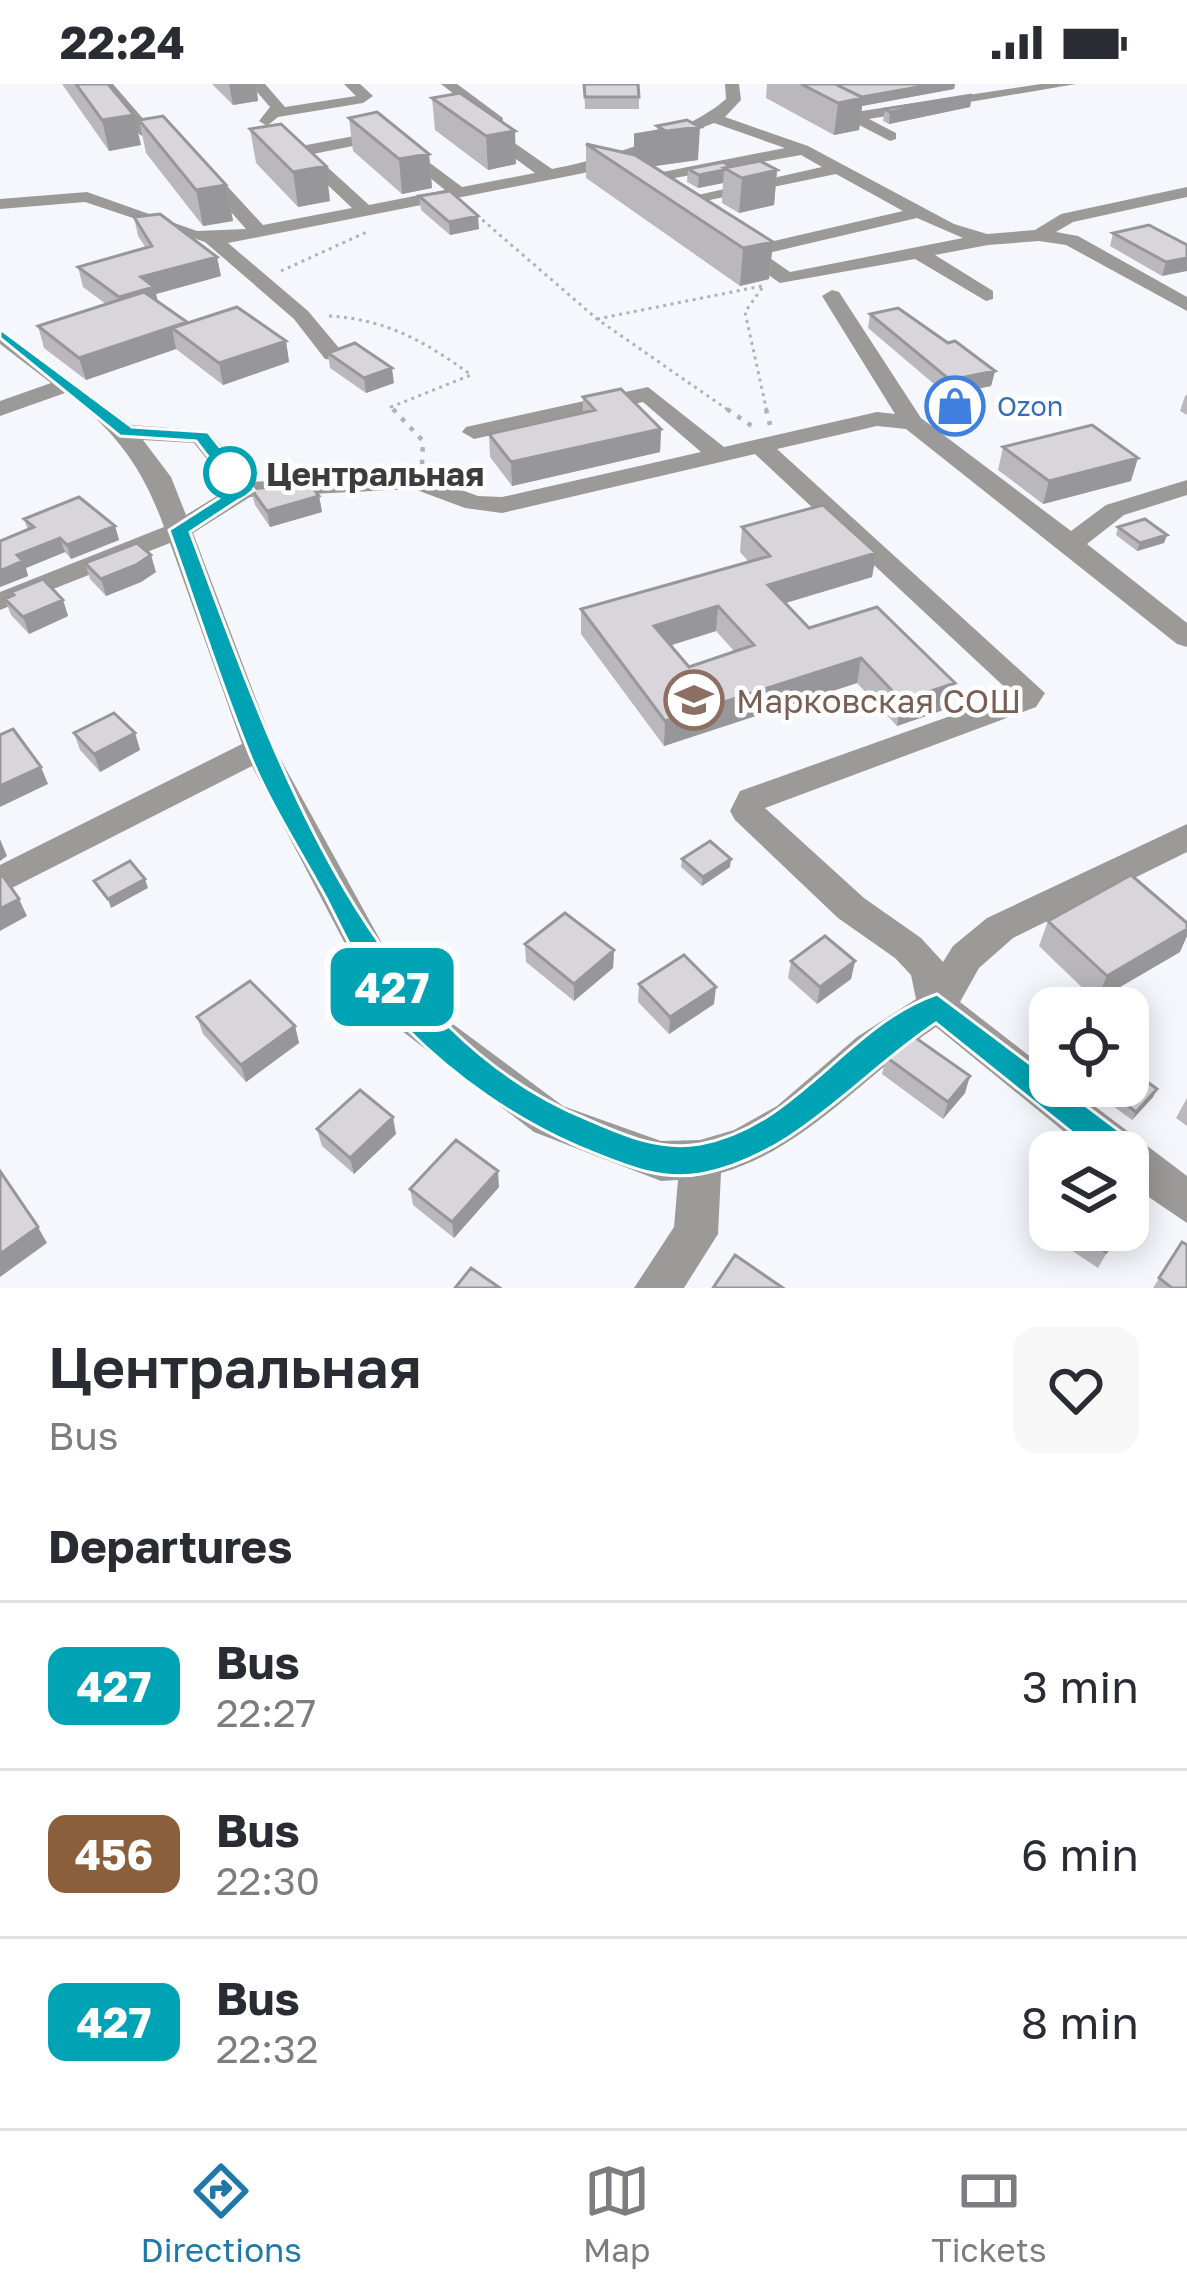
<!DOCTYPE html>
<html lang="en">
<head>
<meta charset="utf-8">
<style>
	:root { --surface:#fff; --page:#f7f7f7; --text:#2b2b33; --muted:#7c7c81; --line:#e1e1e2; --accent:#1f78a7 }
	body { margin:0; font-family:"Golos Text",sans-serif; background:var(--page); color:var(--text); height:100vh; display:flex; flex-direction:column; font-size:45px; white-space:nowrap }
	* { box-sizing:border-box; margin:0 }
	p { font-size:39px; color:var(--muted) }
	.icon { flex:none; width:66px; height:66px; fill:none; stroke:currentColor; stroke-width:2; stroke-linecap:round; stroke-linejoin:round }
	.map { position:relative; height:1204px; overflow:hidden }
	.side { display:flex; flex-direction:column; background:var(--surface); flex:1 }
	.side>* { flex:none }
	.badge { padding:0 24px; border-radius:18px; font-size:42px; line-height:78px }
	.buttons { position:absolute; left:1029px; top:903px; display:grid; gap:24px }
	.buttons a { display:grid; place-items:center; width:120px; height:120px; border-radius:24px; background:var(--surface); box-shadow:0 6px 30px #0003; font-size:60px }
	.map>.badge { position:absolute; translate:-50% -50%; box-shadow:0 0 0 6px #fff }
	h2 { padding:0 48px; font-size:45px; line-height:108px }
	.round { display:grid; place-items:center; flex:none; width:126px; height:126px; border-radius:24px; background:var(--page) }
	.overview { display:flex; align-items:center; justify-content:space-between; height:204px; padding:0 48px }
	h1 { font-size:57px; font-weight:600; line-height:90px }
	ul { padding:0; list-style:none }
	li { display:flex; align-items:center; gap:36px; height:168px; padding:0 48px; border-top:3px solid var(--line) }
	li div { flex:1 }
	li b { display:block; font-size:45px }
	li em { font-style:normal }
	li .badge { min-width:132px; font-weight:700; text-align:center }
	.status { display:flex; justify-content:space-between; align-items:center; height:84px; padding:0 60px; background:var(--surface); direction:ltr }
	.status svg { height:33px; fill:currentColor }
	.tab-bar { display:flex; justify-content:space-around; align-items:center; height:168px; border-top:3px solid var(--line); background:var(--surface); font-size:33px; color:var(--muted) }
	.tab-bar a { display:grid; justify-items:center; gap:6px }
	.tab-bar .selected { color:var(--accent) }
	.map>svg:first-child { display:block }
</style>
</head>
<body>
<div class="status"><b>22:24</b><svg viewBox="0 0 49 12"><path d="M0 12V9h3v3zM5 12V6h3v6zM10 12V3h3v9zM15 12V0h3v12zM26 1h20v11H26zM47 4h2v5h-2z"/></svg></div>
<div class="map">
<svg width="1187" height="1204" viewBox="0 0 1187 1204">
	<rect width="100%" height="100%" fill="#f6f7fc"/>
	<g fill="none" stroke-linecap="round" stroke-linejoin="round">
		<!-- path-far1 -->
		<path stroke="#b1b2b6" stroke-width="3" stroke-dasharray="3 4.5" stroke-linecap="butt" d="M471,126l126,109 134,93
			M281,187l88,-40
			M762,204l-17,24 22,100
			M329,232c57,3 97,26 142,59l-80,32 4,5
			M597,235l165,-33"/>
		<!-- path -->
		<path stroke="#b1b2b6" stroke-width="4.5" stroke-dasharray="4.5 8" stroke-linecap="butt" d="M393,325l30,32 -1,23
			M727,325l25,17
			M766,325l4,16"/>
		<!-- minor -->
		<path fill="#9b9a98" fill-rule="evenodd" d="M98,0h15l39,45 31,9 80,87 89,-17 -57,-54v-6l6,-2 85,-16 76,57 73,-14 -49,-36 4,-15 -49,-38h16l46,34 -3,15 52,36c50,-9 137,-37 174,-70l-1,-15h14l2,16 -16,17 83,29 146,78 33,10 48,-4 26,-16 126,-27v10l-114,25 -17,10 22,4 109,61v14l-121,-66 -27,-4 -51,4 -53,10 58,36v8l-7,2 -71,-42 -135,24 -50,-35v-8l22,6 151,-35 -67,-37 -160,33 -9,-5 155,-35 -21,-12 -165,30 -2,-4 8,-5 143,-28 -71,-25 -130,50 -356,70 80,68 36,43 -11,6 -8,-1 -31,-40 -89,-77 -120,-40 -85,7v-10l87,-7 110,39 49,-2 -75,-85 -31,-9zM383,56l62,50 -76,15 -56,-51zM917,134l46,20 -173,34 -26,-18z
			M250,0h15l20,23 71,-11 -12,-12h16l13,12 -10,7 -85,14 -11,9 -8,-5 11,-14z
			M780,0h18l57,28 186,-28h35l-207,35 27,14v6l-6,2z
			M832,206l7,2 82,126 150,113 35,-26 81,-25v15l-63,20 -37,29 100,79v24l-10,-3 -271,-215 -29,-3 -100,23 268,244 -9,14 -271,101 99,90 57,40 22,24 10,-16 34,-28 200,-94v28l-174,86 -34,30 -19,34 90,70v14h18l119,90v47l-59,-40v-31h-39l-153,-125c-73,49 -129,121 -215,146l-3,61 -34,54h-50l40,-61 4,-47 -17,1 -127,-49 -132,-101 -39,-53 -111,-212 -252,128v-29l242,-121 -72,-201 -170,67v-18l164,-65c-21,-59 -49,-97 -99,-134l-65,23v-15l51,-18 -51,-39v-16l132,97 77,6 42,51 166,-8 61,22 24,1 199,-45 -58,-50 -169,37 -12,-7 4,-5 182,-40 76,60 153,-35 18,2 -73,-118zM143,356l51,3 36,45 -44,27 -15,-38zM755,370l257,240 -272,97 -10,20 5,9 103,98 57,40 16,17 5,24 -59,38 -80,69 -43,24 -34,10 -39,1 -98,-35 -133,-99 -41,-51 -114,-207 -82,-216 57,-36 164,-8 51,19 37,5z"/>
	</g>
	<!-- wall -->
	<path fill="#bab8bc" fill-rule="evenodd" d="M62,0h46l33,61 -32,6z
		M212,0h44l2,17 -25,4z
		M584,0l55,13v12h-54z
		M767,0h188l-1,5 -92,17 -3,24 -25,5 -68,-37z
		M460,9l56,71 -28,6 -53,-40 -3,-32z
		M972,11l-2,12 -81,17 -6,-3 2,-12z
		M349,34l80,36 3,34 -30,6 -49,-43z
		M139,36l87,65 7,36 -30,5 -57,-73z
		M687,36l11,40 -44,6 119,76 -4,37 -29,7 -154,-108v-34l48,10 23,-23v-5z
		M250,45l80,72 -32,6 -42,-44z
		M730,82l47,4 -3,35 -35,8 -17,-10 1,-20 -25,5 -11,-6 1,-13z
		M419,112l60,33 -29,6 -29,-25z
		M134,133l87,59 -65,18 2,8 29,21 99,18 3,21 -66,23 -47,-36 -90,31 -42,-32 -6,-22 68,-22 -23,-17 -5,-20 68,-19 -8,-12z
		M1113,149l74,12 -25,31 -52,-30z
		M870,230l78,29 47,28 -4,15 -44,9 -79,-67z
		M328,269l66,30 -28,10 -36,-25z
		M1187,311v20l-7,-4 5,-15z
		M583,313l78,32 -1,23 -148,34 -22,-29 -1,-23 94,-22z
		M1003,363l128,34 -88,23 -45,-34z
		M251,405l68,7 3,16 -52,15 -15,-22z
		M24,435l91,7 4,14 -48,19 -6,-7 -39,16 2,8 -28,11v-46l28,-11z
		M742,443l134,26 -4,24 -86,26 23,25 140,80 -52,18 -40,-43 -193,63 -83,-112v-25l168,-47 -9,-10zM716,547l18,20 -45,16 -18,-22z
		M1118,443l49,8 -3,8 -27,8 -21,-16z
		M85,479l71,9 -15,10 -35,14 -16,-17z
		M11,508l52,8 5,16 -39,18 -18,-19 -6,-16 8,-3z
		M74,649h61l5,17 -40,22 -20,-22z
		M682,775l48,8 -28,19 -21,-19z
		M1048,837l132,31 -84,49 -57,-55z
		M525,860l89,6 -1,18 -39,33 -48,-39z
		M791,877h64l-4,18 -34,25 -29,-26z
		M639,900l75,20 -45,30 -31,-32z
		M197,933l98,9 4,17 -53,39 -43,-48z
		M886,973l79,36 -22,26 -61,-45z
		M1102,1002l55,3 -4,8 -21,23 -34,-25z
		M1187,1014v28l-11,-8z
		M317,1045l79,5 -42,40 -32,-28z
		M499,1103l-45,51 -41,-33 -3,-16z
		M1050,1127v19h70l-22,38 -57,-38z
		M1182,1158l5,46h-34z"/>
	<!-- shaded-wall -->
	<path fill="#979699" d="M229,0h27l2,17 -25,4z
		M935,0h20l-1,5 -92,17 -3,24 -25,5 4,-32z
		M972,11l-2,12 -81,17 1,-12z
		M134,31l7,30 -32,6 -7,-31z
		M700,43l-2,33 -64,9v-34z
		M515,47l1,33 -28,6 -2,-34z
		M429,70l3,34 -30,6 -3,-35z
		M326,82l4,35 -32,6 -5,-35z
		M724,86l-1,13 -25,5 1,-13z
		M777,86l-3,35 -35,8 3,-35z
		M226,101l7,36 -30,5 -7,-36z
		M478,132l1,13 -29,6 -1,-13z
		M773,158l-4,37 -29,7 3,-38z
		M217,173l4,19 -65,18 3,13 -35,10 -5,-20 22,-20z
		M1187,174v13l-25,5 4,-14z
		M172,244l4,21 -90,31 -7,-22z
		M286,257l3,21 -66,23 -4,-22z
		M392,284l2,15 -28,10 -2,-15z
		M995,287l-4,15 -44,9 3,-15z
		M661,345l-1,23 -148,34 -1,-24z
		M1138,374l-7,23 -88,23 6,-23z
		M319,412l3,16 -52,15 -3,-16z
		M115,442l4,14 -48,19 -4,-14z
		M1167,451l-3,8 -27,8 3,-8z
		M60,454l5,14 -39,16 2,8 -28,11v-16l17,-16z
		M876,469l-4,24 -107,32 3,-24z
		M151,471l5,17 -15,10 -35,14 -5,-17z
		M63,516l5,16 -39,18 -6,-17z
		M718,522l-2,25 -63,20 1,-25z
		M861,574l-4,25 -193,63 1,-25z
		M955,599l-6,25 -52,18 5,-25z
		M135,649l5,17 -40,22 -6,-18z
		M41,683l7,17 -48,23v-21z
		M0,755l7,17 -7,5z
		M731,775l-1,8 -28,19 1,-9z
		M145,795l3,9 -37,20 -3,-9z
		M19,815l8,17 -27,15v-22z
		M1187,845v7l-7,16 -84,49 11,-25z
		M614,866l-1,18 -39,33v-17z
		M855,877l-4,18 -34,25 3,-17z
		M716,903l-2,17 -45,30 1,-17z
		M295,942l4,17 -53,39 -5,-17z
		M970,992l-5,17 -22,26 5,-17z
		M1157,1005l-4,8 -21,23 4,-8z
		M393,1033l3,17 -42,40 -4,-16z
		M498,1087l1,16 -45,51 -2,-16z
		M38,1143l9,16 -47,34v-23z"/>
	<!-- building -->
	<path fill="#d8d6db" stroke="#979699" stroke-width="3" fill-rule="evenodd" d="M76,0h32l26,31 -32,5z
		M584,0h54l1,13h-54z
		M801,0h34l28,14 -25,5z
		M835,0h100l-73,13z
		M460,9l55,38 -29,5 -54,-38z
		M972,11l-82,17 -5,-3z
		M377,28l52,42 -30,5 -50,-41z
		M163,32l63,69 -30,5 -57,-70z
		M687,36l13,7 -66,8 30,-5 -7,-4z
		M281,40l45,42 -33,6 -43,-43z
		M586,60l49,11 138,87 -30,6z
		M760,77l17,9 -35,8 -18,-10z
		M723,78l7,4 -6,2v2l-25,5 -11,-6z
		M450,107l28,25 -29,6 -30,-26z
		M160,130l57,43 -76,20 13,10 -35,10 -41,-30 74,-21 -18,-29z
		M1149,141l38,20v13l-21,4 -53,-29z
		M144,208l43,30 -108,36 -41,-32z
		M237,223l49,34 -67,22 -47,-35z
		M898,224l50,35 7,-2 40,30 -45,9 -80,-66z
		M355,259l37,25 -28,10 -36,-25z
		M621,305l40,40 -150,33 -22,-28 106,-24 -12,-13z
		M1092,341l46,33 -89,23 -46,-34z
		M309,399l10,13 -52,15 -16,-22z
		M79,413l36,29 -48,19 -7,-7 -43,17 6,6 -23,10v-30l34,-14 -10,-8z
		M823,421l53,48 -108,32 41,43 68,-21 78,76 -53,18 -41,-43 -196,63 -84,-112 189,-53 -28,-29zM718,522l36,39 -65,22 -35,-41z
		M1145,435l22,16 -27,8 -22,-16z
		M137,459l14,12 -15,10 -35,14 -16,-16z
		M43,495l20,21 -40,17 -18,-18 9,-4 -3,-3z
		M114,629l21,20 -41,21 -20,-21z
		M13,645l28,38 -41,19v-51z
		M710,757l21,18 -28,18 -21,-18z
		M130,777l15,18 -37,20 -14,-18z
		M1131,791l56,48v6l-80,47 -59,-55z
		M3,792l16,23 -19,10v-32z
		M565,829l49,37 -40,34 -49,-40z
		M825,852l30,25 -35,26 -29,-26z
		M684,871l32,32 -46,30 -31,-33z
		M250,897l45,45 -54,39 -44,-48z
		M913,952l57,40 -22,26 -62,-45z
		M1128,984l29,21 -21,23 -34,-26h26z
		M360,1006l33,27 -43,41 -33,-29z
		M456,1056l42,31 -46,51 -42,-33z
		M0,1087l38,56 -38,27z
		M1128,1115l7,5 -7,11z
		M1073,1146h46l-13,22z
		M1182,1158l5,3v43h-15l-13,-10z
		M735,1171l48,33h-70z
		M471,1184l29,20h-45z"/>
	<!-- line -->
	<path fill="#00a3b4" stroke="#fff" stroke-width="3" d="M0,245l132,98 76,5 46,58 -64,42c79,210 172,496 397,587 37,16 72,32 113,25 97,-17 147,-119 237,-150l196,147 5,11 -5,11 -12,4 -11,-4 -174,-140c-77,51 -140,133 -235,151 -43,8 -82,-11 -122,-27 -63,-27 -123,-69 -172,-118 -36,-36 -58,-86 -81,-131 -27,-50 -60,-100 -80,-153 -28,-70 -51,-143 -77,-215l64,-41 -37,-48 -76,-5 -120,-98z"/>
	<!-- icons -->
	<defs>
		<g id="shop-ring" transform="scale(3)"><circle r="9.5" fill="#fff" stroke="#3f7fe0" stroke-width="1.5"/><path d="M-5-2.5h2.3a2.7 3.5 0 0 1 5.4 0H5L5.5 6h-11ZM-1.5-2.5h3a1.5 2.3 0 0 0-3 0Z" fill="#3f7fe0"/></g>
		<g id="school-ring" transform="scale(3)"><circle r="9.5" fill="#fff" stroke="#8d6e63" stroke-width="1.5"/><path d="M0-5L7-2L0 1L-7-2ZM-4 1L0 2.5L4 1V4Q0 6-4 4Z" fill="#8d6e63"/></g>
	</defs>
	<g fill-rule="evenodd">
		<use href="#shop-ring" x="955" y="322"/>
		<use href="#school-ring" x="694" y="616"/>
	</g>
	<!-- markers -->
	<circle fill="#fff" stroke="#00a3b4" stroke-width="6" cx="230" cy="389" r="24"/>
	<g text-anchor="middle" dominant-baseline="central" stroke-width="9" stroke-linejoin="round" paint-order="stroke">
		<!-- far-shop labels -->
		<g font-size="27" fill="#366cbe" stroke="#fff" text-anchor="start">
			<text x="997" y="322">Ozon</text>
		</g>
		<!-- stop labels -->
		<g font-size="33" font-weight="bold" fill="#3c3c3e" stroke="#fff" text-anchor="start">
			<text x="266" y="389">Центральная</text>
		</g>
		<!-- education labels -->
		<g font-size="33" fill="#785e54" stroke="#fff" text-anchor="start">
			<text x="736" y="616">Марковская СОШ</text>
		</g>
	</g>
</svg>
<div class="buttons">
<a><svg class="icon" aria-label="locate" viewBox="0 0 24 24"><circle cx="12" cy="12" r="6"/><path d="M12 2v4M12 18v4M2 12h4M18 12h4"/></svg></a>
<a><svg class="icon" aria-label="layers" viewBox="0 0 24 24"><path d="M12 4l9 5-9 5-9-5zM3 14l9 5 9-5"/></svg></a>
</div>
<b class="badge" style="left:392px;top:903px;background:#00a3b4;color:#fff">427</b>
</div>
<section class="side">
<div class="overview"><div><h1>Центральная</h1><p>Bus</p></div><a class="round"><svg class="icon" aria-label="heart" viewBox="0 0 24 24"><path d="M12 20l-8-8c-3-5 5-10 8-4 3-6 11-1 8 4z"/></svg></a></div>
<h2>Departures</h2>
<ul>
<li><span class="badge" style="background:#00a3b4;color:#fff">427</span><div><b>Bus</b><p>22:27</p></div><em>3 min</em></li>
<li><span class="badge" style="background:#8b5e3c;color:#fff">456</span><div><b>Bus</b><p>22:30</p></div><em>6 min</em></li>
<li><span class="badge" style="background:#00a3b4;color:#fff">427</span><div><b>Bus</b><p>22:32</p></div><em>8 min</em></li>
</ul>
</section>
<nav class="tab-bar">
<a class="selected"><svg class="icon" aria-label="directions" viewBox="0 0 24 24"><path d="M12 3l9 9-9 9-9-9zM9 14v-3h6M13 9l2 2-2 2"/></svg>Directions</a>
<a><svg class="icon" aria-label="map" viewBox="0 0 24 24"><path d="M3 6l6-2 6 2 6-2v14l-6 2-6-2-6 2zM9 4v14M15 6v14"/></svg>Map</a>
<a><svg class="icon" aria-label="tickets" viewBox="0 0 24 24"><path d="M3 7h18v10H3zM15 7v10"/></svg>Tickets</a>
</nav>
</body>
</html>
